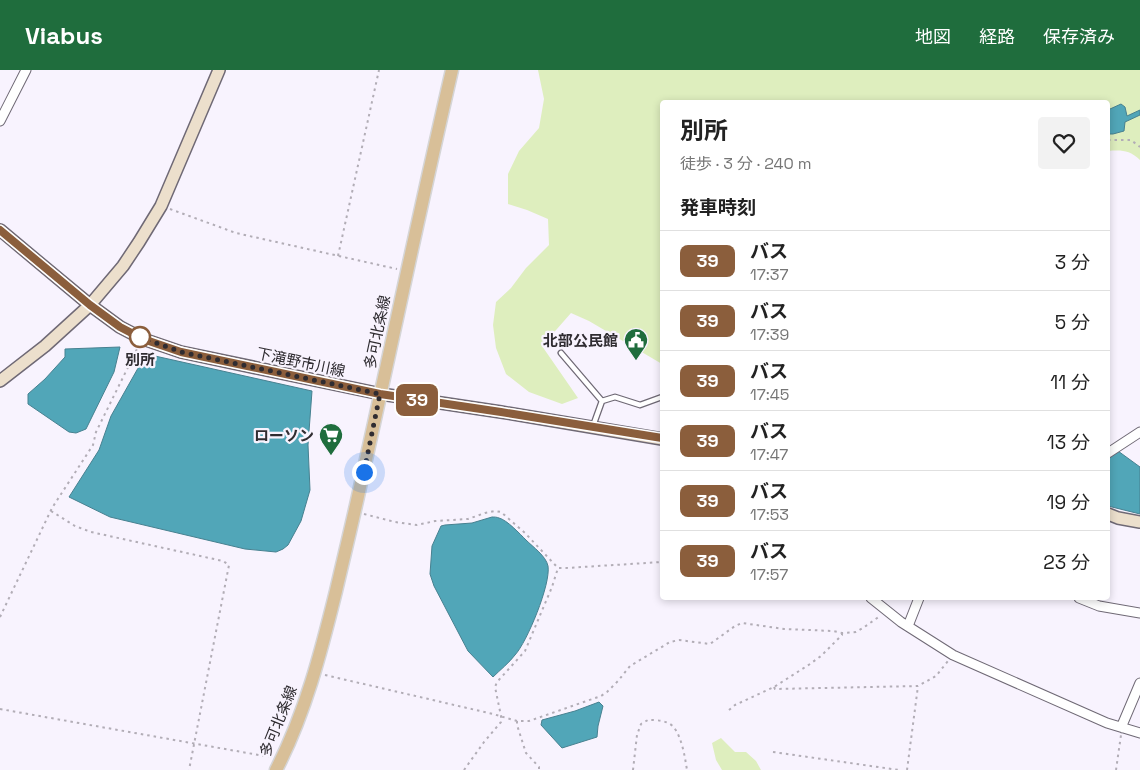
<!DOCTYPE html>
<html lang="ja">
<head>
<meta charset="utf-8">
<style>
	:root { --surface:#fff; --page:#f2f2f2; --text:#222; --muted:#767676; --line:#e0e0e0; --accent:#1f6d3d }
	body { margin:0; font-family:"Space Grotesk","Noto Sans JP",sans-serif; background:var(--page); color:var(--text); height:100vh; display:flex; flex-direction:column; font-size:19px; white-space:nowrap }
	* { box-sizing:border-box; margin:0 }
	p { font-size:16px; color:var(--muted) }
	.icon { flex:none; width:28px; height:28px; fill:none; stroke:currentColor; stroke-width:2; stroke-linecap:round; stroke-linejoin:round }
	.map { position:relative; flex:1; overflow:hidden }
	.sheet { position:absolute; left:660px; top:30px; width:450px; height:500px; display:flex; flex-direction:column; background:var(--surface); border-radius:5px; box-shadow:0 2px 8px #0003 }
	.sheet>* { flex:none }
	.badge { padding:0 10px; border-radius:8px; font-size:18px; line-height:32px }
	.you { position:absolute; width:25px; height:25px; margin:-12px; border:4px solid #fff; border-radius:50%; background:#1a73e8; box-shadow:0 0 0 8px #1a73e833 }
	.map>.badge { position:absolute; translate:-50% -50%; box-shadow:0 0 0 2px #fff }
	h2 { padding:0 20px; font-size:19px; line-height:45px }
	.round { display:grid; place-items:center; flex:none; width:52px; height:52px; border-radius:5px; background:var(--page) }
	.head { display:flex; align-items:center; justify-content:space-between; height:85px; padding:0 20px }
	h1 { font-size:24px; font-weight:700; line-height:38px }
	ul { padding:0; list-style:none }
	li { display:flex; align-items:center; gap:15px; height:60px; padding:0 20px; border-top:1px solid var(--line) }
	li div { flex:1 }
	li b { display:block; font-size:19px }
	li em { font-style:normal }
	li .badge { min-width:55px; font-weight:700; text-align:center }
	header { display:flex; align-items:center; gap:30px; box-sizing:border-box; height:70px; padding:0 25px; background:var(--accent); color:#fff }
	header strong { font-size:24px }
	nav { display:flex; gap:28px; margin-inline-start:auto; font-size:18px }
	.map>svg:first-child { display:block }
</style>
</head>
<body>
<header>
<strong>Viabus</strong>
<nav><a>地図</a><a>経路</a><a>保存済み</a></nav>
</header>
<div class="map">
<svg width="1140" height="700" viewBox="0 0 1140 700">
	<rect width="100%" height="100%" fill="#f8f3fe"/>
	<!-- green -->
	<path fill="#deeebe" d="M538,0h602v90c-11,-10 -18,-10 -32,-9v-49h-446v262l-73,-43 -18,-8 -29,33 36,52 -16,6 -33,-12 -23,-18 -10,-26 -3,-23 3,-23 15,-14 15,-20 23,-23 -1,-26 -21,-9 -19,-6v-30l11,-23 20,-23 5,-29z
		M721,668l14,14h11l10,9 5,9h-39l-6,-10 -4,-17z"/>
	<!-- water -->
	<path fill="#51a6b8" stroke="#478190" d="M1121,34l4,3 2,9 13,-6v5l-15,7 -1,9 -11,3h-5v-25h2z
		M120,277l-6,25 -28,57 -10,4 -7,-1 -41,-28v-10l17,-15 20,-22v-8z
		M146,284l166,37 -4,54 2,45 -9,31 -13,24 -5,4 -7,3 -31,-3 -135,-32 -41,-20 30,-47 12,-34z
		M1118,381l22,16v47l-32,-8v-48z
		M492,447c2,0 5,0 7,1 8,2 21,16 27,22 7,7 20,16 22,26 3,18 -21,76 -33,89 -6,8 -15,15 -22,22l-25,-26 -34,-65 -4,-12 2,-28 9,-20 4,-1 27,-2z
		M599,632l4,4 -5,20 -1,11 -35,11 -21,-23 1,-5 33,-9z"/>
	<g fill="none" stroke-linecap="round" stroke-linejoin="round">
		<!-- lane casing -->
		<g stroke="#6f6975" stroke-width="7">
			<path id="lane" d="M561,283l41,48 -9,25
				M602,331l13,-4 25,8 22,-8"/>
		</g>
		<!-- street casing -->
		<g stroke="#6f6975" stroke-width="11">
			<path id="street" d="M0,51l26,-51
				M1108,383l32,-21
				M871,528l30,24 52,33 154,68 33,10
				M1079,528l20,8 41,7
				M908,556l11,-28
				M1123,658v-5l17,-40"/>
		</g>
		<!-- secondary casing -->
		<g stroke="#6f6975" stroke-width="14">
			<path id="secondary" d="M0,160l90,75 30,22 23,12 38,13 200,42 120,18 161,27
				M0,311l45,-35 45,-41 33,-39 16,-24 22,-36 58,-136
				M1108,444l10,4 22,4"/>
		</g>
		<!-- primary casing -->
		<g stroke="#d5d5d6" stroke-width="15">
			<path id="primary" d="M276,700c29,-56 45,-118 60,-179 9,-39 19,-79 27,-118 30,-134 58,-269 89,-403"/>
		</g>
		<!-- path -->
		<path stroke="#b2adb6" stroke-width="2" stroke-dasharray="2.5 4" stroke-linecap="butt" d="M1108,70h23l9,7
			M170,139l66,24 161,36
			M338,186l41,-186
			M51,441l24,15 16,6 132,29 6,4 -40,205
			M364,444l31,8 22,3 18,-4 33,-2 17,-6 10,-2 6,1 24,21 33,35h8l96,-6
			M0,547l52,-109 41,-63 3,-13 42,-85
			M325,605l168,39 24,7h12l72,-25 6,-4 11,-11 12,-15 40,-24 9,-2 31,4 25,-18 7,-3 42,6 49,2 9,2 14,-1 7,-4 17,-12
			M774,617l1,2 143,-3 18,-10 12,-15
			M0,639l270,48
			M729,640l6,-5 39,-18 36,-23 11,-8 21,-21v-2
			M517,651v4l9,28 13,14v3
			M773,682l126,18
			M464,700l20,-28 17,-20v-6l-6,-29 2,-5 28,-31 27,-64 6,-19
			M633,700l4,-35 4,-11 7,-4c6,0 14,0 20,3 13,5 17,35 19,47
			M907,700l11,-84
			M1116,700l5,-35"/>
		<!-- lane -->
		<use href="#lane" stroke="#fff" stroke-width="4.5"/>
		<!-- street -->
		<use href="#street" stroke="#fff" stroke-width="9"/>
		<!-- secondary -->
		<use href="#secondary" stroke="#ecdfcc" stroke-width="11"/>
		<!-- primary -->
		<use href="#primary" stroke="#d8bf98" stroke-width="12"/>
	</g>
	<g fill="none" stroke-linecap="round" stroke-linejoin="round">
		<!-- line casing -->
		<g stroke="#fff" stroke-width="11">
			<path id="line" d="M0,160l90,75 30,22 23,12 38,13 199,42 121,18 161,26"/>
		</g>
		<!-- line -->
		<use href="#line" stroke="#8b5e3c" stroke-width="8"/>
		<!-- walk -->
		<path stroke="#2f2c31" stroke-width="5" stroke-dasharray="0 9" d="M140,267l41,15 199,42 -16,78"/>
	</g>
	<!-- icons -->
	<defs>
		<g id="civic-pin" transform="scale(1.25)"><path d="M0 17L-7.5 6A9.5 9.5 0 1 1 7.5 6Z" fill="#1f6d3d" stroke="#f8f3fe"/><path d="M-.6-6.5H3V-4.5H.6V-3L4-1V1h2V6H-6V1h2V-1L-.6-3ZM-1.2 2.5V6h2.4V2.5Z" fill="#fff"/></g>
		<g id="supermarket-pin" transform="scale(1.25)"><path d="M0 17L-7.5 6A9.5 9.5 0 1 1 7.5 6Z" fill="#1f6d3d" stroke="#f8f3fe"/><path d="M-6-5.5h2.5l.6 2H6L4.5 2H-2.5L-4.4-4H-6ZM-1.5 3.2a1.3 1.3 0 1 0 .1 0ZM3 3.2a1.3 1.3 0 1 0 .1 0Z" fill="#fff"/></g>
	</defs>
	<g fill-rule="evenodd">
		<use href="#civic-pin" x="636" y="270"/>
		<use href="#supermarket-pin" x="331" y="365"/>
	</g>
	<!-- markers -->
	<circle fill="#fff" stroke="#8b5e3c" stroke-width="2.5" cx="140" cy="267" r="10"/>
	<g text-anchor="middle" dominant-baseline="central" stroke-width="4.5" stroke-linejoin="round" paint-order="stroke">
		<!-- street labels -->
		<g font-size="15" fill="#2f2c31" stroke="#f8f3fe">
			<text transform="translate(377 262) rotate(-78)">多可北条線</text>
			<text transform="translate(301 292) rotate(12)">下滝野市川線</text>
			<text transform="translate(278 651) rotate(-68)">多可北条線</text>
		</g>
		<!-- poi labels -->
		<g font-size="15" font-weight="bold" fill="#2f2c31" stroke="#f8f3fe" text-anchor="end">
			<text x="618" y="270">北部公民館</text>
			<text x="314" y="365">ローソン</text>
		</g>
		<!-- stop labels -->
		<g font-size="15" font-weight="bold" fill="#2f2c31" stroke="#f8f3fe">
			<text x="140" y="289">別所</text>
		</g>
	</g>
</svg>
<div class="you" style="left:364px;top:402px"></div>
<b class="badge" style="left:417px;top:330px;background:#8b5e3c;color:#fff">39</b>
<section class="sheet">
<div class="head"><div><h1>別所</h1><p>徒歩 · 3 分 · 240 m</p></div><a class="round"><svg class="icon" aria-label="heart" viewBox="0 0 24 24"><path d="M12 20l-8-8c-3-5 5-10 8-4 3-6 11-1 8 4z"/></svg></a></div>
<h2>発車時刻</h2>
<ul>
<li><span class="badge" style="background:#8b5e3c;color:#fff">39</span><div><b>バス</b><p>17:37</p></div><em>3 分</em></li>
<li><span class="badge" style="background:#8b5e3c;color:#fff">39</span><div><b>バス</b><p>17:39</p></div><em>5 分</em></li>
<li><span class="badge" style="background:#8b5e3c;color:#fff">39</span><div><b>バス</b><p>17:45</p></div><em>11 分</em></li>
<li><span class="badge" style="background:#8b5e3c;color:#fff">39</span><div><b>バス</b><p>17:47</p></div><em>13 分</em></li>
<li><span class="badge" style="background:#8b5e3c;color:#fff">39</span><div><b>バス</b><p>17:53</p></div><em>19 分</em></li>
<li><span class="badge" style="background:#8b5e3c;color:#fff">39</span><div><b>バス</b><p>17:57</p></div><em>23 分</em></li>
</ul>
</section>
</div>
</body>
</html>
